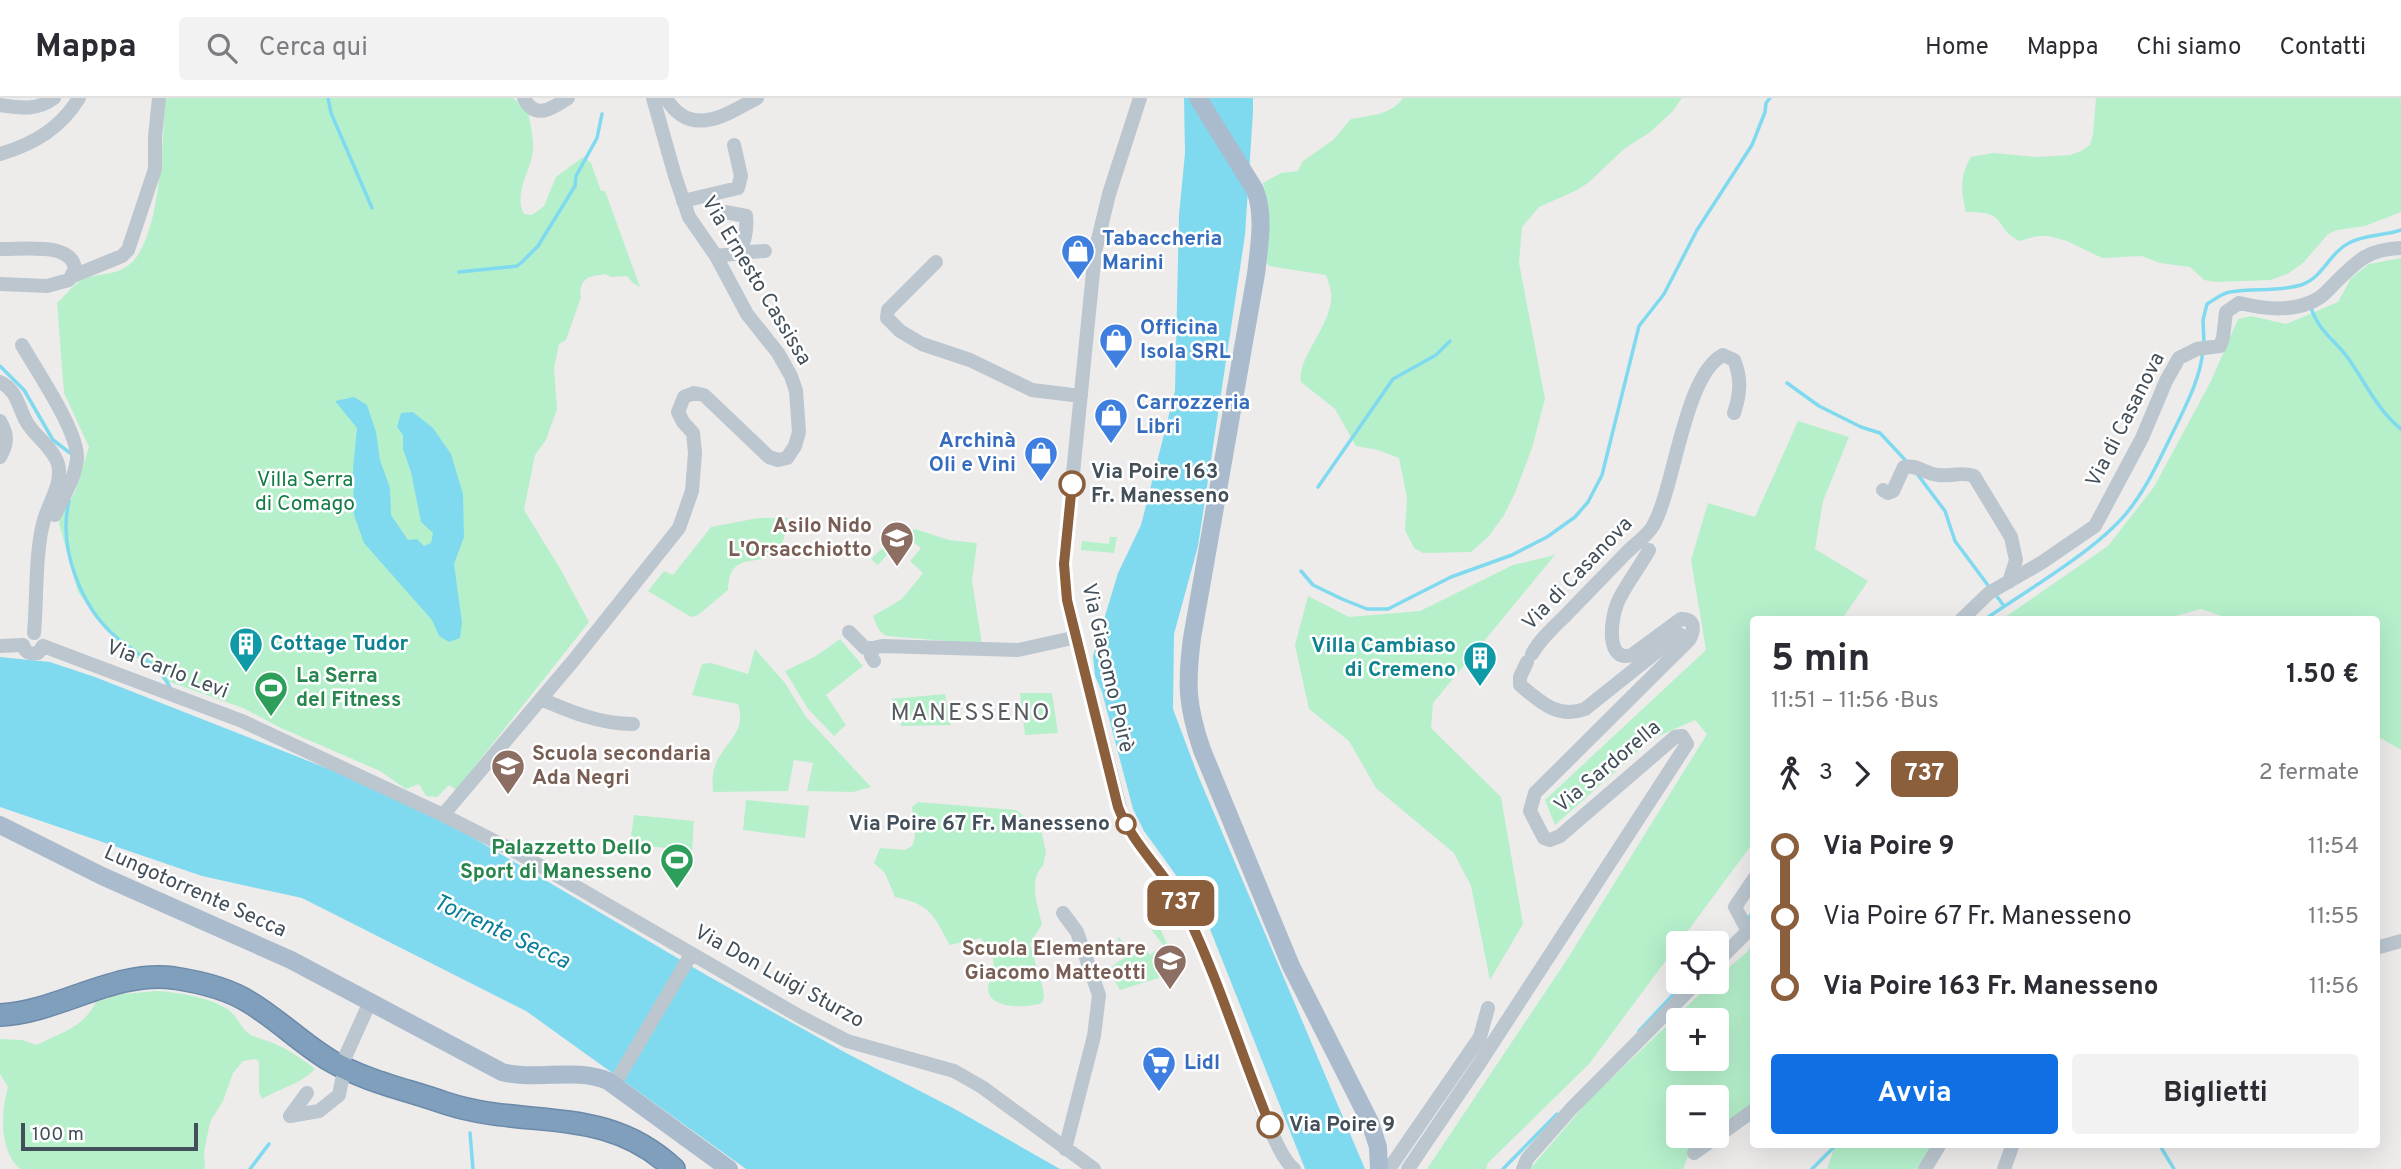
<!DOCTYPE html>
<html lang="it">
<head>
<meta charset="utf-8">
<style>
	:root { --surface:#fff; --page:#f2f2f3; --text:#2b2b33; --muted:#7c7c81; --line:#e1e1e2; --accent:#1070e3 }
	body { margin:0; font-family:Overpass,sans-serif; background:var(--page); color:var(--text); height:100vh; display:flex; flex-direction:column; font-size:26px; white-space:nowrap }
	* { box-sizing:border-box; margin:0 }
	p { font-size:23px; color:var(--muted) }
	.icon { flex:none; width:38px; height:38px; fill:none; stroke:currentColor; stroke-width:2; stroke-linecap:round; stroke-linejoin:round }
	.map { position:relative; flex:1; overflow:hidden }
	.panel { position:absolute; left:1750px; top:518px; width:630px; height:532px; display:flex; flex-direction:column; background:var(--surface); border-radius:7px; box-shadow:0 7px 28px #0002 }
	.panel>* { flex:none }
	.badge { padding:0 14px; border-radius:10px; font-size:24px; line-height:46px }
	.fabs { position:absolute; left:1666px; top:833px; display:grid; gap:14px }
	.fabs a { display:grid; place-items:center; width:63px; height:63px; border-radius:7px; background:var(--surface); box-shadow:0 7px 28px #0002; font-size:35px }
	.scale { position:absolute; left:21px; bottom:18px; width:177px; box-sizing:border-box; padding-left:7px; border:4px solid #434f59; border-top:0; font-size:19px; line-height:24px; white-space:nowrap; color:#434f59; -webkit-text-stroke:5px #fff; paint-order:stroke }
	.map>.badge { position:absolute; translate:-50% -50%; box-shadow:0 0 0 4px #fff }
	.legs { display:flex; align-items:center; gap:10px; height:77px; padding:0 21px; font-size:23px }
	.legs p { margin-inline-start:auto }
	.overview { display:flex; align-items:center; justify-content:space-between; height:119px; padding:0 21px }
	h1 { font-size:38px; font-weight:700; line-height:52px }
	.primary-button { display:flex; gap:14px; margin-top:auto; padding:14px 21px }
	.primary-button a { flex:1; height:80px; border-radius:7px; background:var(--accent); color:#fff; font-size:28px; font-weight:700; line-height:80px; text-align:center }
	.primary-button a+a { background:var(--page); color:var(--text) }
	ul { padding:0 21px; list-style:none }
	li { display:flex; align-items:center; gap:24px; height:70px; font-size:26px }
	li i { display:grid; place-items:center; width:10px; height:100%; margin:0 9px; background:currentColor }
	li i::after { content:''; width:18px; height:18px; margin:-9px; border:5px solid; border-radius:50%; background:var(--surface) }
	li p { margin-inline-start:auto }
	li:first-child i { background:linear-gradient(#0000 50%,currentColor 0) }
	li:last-child i { background:linear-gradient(currentColor 50%,#0000 0) }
	header { display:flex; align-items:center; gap:42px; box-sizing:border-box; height:98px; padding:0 35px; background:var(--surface); border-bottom:2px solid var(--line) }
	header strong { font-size:33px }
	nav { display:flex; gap:38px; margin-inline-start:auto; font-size:24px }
	.search { width:490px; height:63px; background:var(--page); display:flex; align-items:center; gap:18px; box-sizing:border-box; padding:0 24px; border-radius:7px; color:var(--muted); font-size:26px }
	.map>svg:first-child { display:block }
</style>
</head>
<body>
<header>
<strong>Mappa</strong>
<div class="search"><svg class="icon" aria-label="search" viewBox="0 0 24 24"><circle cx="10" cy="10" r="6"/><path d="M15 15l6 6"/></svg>Cerca qui</div>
<nav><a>Home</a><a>Mappa</a><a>Chi siamo</a><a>Contatti</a></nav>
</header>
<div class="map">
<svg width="2401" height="1071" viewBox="0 0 2401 1071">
	<rect width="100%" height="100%" fill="#eeebeb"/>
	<!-- green -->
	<path fill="#b5f0cb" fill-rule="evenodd" d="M165,0h348l15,13c2,12 6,27 5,39 -2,21 -20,43 -9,64l8,1 12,-9 12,-29 27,-20 8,6 10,28h4l35,96 -7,-4 -6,-7 -16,1 -6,-3 -16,3 -6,5 -3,8 1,7 -15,43 -7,4 -5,24 3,41 -11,31 -11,15 -11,55 37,60 28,52 -133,168 -7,-5 -12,12 -11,-1 -7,-12 -13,5 -26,-18 -99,-43 -38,-20 -81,-29 -2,-8 -37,-21 -45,-58 -19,-69 2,-7 14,-24 14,-45 -25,-54 -7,-90c7,-6 15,-17 23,-22 16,-9 35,-4 50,-17 31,-26 33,-126 35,-166z
		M1403,0h279l-10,14 -23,21 -25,16 -36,34 -13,8 -36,16 -17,20 -3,36 26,136 -13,49 -17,45 -11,22 -15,21 -18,16 -48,1 -9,-5 -9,-18 2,-32 -8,-40 -21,-8 -22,-4 -21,-37 -34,-27c-5,-24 34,-60 30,-90 -1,-6 -3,-11 -5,-17l-57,-9 -6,-9 5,-53 -5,-21 18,-10 17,-2 4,-9 31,-22 18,-21c18,-3 42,-5 52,-21z
		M2096,0h305v114l-36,14 -28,4 -9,4 -24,28 -15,11 -18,7 -56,2 -11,-2 -14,-13 -30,-4 -18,-7 -40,2 -35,-17 -19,-5h-10l-19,5c-28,-16 -9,-29 -53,-29 -5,-23 -7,-34 5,-55l22,-4 44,4 33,-2 11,-4 9,-6 3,-11z
		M2401,160v492l-24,-14 -1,-116 -145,-1 -30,-10 -37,10 -163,1 107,-74 46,-59 57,-106 27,-62 13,-3 35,8 52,-22 13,-24 18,-14z
		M1798,323l51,16 -26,64 -8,48 53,32 -26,38 -88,1 -1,223 -164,221 -101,99 -2,6h-59l141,-211 139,-224 -12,-14 -43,19 -97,86 -10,-25 161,-150 -15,-90 17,-57 47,14z
		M758,420h30c-2,9 -3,24 -10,32 -17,20 -49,-3 -50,40l-30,25 -7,2 -43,-26 16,-20 9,4 38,-48z
		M915,431l34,11 28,3 -5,38 10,63 -95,-8c-8,-3 -11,-12 -14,-20l29,-17 21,-26 -13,-12 11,-13 -9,-7 -11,13 -8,-6 -15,17 -7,-6 23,-22z
		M1110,439h7l-3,16 -33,-3 1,-9 27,3z
		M1555,457l-122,148 -2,25 70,69 22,127 -33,56 -19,-94 -17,-33 -78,-65 -27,-47 -40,-32 -14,-64 13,-49 41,21 71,-6 93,-46z
		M840,541l23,27 -37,29 20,30 -12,11 -26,-27 -23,-38 31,-15z
		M755,551l30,34 21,34 65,70 -18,5 -46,-1 6,-28 -19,-3 -6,31 -75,1c-1,-12 -1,-23 5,-33 12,-21 28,-29 20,-55l-46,-9 10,-31 9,-1 37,11z
		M1020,595h32l6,40 -33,2z
		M945,596l6,31 -50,1 -10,-27z
		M746,702l63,6 -4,32 -62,-8z
		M918,704l98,8 25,20 5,22 -3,14c-15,13 -5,41 -1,58l-12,20 13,45 1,7 -2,7c-13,5 -53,7 -54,-14 0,-5 4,-11 5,-16 3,-13 -3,-26 -13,-35l-30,7c-18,-31 -18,-40 -55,-48l-10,-24 -11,-10 6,-15 25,2 7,-4 3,-8 -3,-31z
		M634,717l60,6 -2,30 -62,-7z
		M1158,825l23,55 -14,2 -2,-4 -45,14 -12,-21 19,-13 -10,-17 2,-2 14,18 11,-8 6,8 13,-10 -13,-17z
		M1753,845l1,134 -4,17v11l-33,25v-33h-39v39h30l-17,12 -8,21h-153l58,-68 117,-112 8,-7h4v-4l30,-26zM1678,922h39v39h-39z
		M156,893c20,1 58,7 74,20 7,6 11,16 17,21 7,6 18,8 26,11 13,5 31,17 42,26 -14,15 -35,19 -53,30l-3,-7v-30l-3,-3 -13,2 -10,12 -10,28 -13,21 -6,30 1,17h-185c-20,-18 -20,-54 -12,-82l-8,-13v-35l22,1 15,5c26,-14 45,-16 59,-43l27,-8z
		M1832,1047h101l-16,24h-90l6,-18z"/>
	<!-- water -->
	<path fill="#80daef" d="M1184,0h69v14l-8,123 -47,311 -24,88 -1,75 24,64 168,396h-60l-101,-255 -60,-83 -11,-22 -31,-117 -7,-16 -2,-20 25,-83 23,-48 34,-134 4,-176 6,-62z
		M354,299l13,8 9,27 4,28 10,28 1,27 17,25 9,-1 7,7 7,-3 2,-10 -12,-11 -10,-50 -8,-23v-14l-6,-8 4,-14 12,-1 20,16 18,26 12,40 1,43 -10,27 8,58 -2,16 -11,4 -10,-6 -7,-16 -68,-77 -10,-28 -1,-47 4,-40 -22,-27z
		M0,559l50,5 45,15 282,111 66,32 265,156 140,78 105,54 107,61h-314l-220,-158 -224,-113 -100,-22 -202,-69z"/>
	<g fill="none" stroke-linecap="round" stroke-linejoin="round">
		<!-- stream -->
		<path stroke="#80daef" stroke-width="3.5" d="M328,0l3,15 41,95
			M459,174l58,-6 6,-5 15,-15 37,-60 1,-10 21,-38 5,-24
			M2310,207c8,26 23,33 38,53 17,24 30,53 53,71
			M2204,245l-1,-23 4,-16c7,-4 15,-11 23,-12 24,-4 47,0 71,-7 22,-7 28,-32 48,-42 16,-9 36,-7 52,-13
			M0,268l24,24 29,50 17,13
			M1787,285l32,23 42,21 19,6 28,30
			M1918,377l27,36 10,30 35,47
			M1318,389l75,-108 43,-24 14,-14
			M69,403c-11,46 11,105 47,136 19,16 44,28 54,51
			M1301,473l12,14 29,14 25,10h21l63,-32 61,-22 35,-18 28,-20 13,-15 14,-27 37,-149 25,-32 33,-64 55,-85 13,-33 1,-9 4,-5
			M1995,496l9,12
			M1984,522c43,-30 119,-73 148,-114 18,-24 31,-54 44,-80 12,-25 24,-48 27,-75
			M1746,823l8,-10
			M1717,854l10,-10
			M1639,933l46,-49
			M470,1035l3,36
			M2159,1046l15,25
			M250,1071l19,-25
			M1503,1071l54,-55
			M1812,1071l25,-25"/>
		<!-- highway casing -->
		<g stroke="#6b8aa9" stroke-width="24">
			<path id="highway" d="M0,917c60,-3 113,-45 174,-37 26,4 53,10 75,24 29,17 53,42 82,59 34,20 77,29 114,42 82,27 159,0 229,66"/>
		</g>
		<!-- minor -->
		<path stroke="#bbc6cf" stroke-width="14" d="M524,0c11,23 29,10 44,0
			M666,0c24,41 60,17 91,0
			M1140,0l-31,96 -14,58 -31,312 3,36 54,212c16,34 43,61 61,93 27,50 44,106 64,158 8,24 30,92 48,106
			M0,7c20,3 37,6 54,-7
			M0,56c34,-10 61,-26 79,-56
			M683,103l55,-13 3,-12 -7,-31
			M0,151c21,1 72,-8 75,20l-6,11 -22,6 -47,-2
			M736,155l29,-2
			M716,158c6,-1 13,-1 18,-2 12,-5 13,-28 12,-38l-21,-4
			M936,164l-48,48 -1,8 13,13 22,13 48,16 62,30 49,6
			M73,178l49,-20 6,-6 27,-81v-32l4,-39
			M22,247c14,25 57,87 55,114 -2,20 -14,38 -22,56
			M0,284c17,8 18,24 26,39 8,15 27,26 32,43 5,19 -9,38 -14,56 -9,30 -7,80 -10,113
			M0,323c8,14 8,22 0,36
			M1883,392l5,3 5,-2 11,-24c12,-3 22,7 34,8 13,2 23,-4 36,1l37,61 5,23 -7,22
			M1649,452c-8,15 -27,40 -32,54 -6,15 -12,59 15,51l49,-36c14,-1 14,11 8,21
			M1961,522l28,-27 52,-30 54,-37 47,-88 24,-57 13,-23 18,-9 23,-3 3,-8 3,-26 13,-9c26,6 56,10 80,-5 6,-4 11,-10 16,-15 22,-22 33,-34 66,-35
			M849,534l16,16h8
			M23,547c2,7 7,10 15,8l5,-7
			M0,548l23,-1
			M43,548l199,75 201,94 75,38 281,163 48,25 107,30 28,16 112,82
			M1532,556c8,-15 23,-28 35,-40 20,-21 40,-41 60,-62 8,-8 20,-16 26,-26 22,-39 31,-151 70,-171l11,5c8,19 6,35 0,53
			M874,563l-3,-5 2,-8 9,-2 136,4 59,-13
			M541,601c30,13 59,25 92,25
			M443,717l130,-154 106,-133 13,-37 3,-38 -2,-20 -10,-11 -5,-10 6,-15 10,-4 10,2 65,62 9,3 9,-2 8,-12 4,-14 -3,-41 -5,-15 -13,-23 -31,-39 -31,-58 -27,-39 -14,-41 -22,-78
			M1063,815l14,19 22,63 -5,41 -29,113
			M2376,850l25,-7
			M1717,864l31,-31 -13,-24 19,-28
			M346,957l24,-53
			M614,987l75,-127
			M290,1018l29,-5 20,-16 3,-15
			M290,1018l17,-23
			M1694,1055l60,-43
			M1389,1071l91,-132 8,-29
			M1408,1071l71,-105 208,-320 -5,-8 -7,1 -115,99 -10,4 -6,-2 -14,-27 5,-18 154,-153 -10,-6 -94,75c-27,10 -45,-7 -65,-24v-8l7,-15
			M1523,1071l4,-10 43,-49 127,-128
			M1925,1071l15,-25
			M2004,1071l9,-25"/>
		<!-- major -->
		<path stroke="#a9bbcc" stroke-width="18" d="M1198,0l57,92c10,25 4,58 1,84l-64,364c-6,47 -5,68 10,112l89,216 79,156 8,25 1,22
			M0,727l102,51 189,84 211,112c34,9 75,-5 106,9l121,88"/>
		<!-- highway -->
		<use href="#highway" stroke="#7f9fbd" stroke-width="21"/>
	</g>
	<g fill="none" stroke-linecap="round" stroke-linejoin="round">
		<!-- line-1 casing -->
		<g stroke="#fff" stroke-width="16">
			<path id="line-1" d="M1072,386l-8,80 3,36 51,207c15,39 49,67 67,103 34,70 56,144 85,215"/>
		</g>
		<!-- line-1 -->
		<use href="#line-1" stroke="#8b5e3c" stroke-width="10"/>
	</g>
	<!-- icons -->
	<defs>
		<g id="shop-pin" transform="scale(1.75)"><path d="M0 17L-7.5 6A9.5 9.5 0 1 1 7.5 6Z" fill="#3f7fe0" stroke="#fff"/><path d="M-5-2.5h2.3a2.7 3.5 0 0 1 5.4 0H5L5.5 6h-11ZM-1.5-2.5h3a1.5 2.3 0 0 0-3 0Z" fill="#fff"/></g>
		<g id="school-pin" transform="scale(1.75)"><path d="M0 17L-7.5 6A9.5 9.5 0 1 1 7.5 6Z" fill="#8d6e63" stroke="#fff"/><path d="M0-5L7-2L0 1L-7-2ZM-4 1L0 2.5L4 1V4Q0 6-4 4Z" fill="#fff"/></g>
		<g id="building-pin" transform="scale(1.75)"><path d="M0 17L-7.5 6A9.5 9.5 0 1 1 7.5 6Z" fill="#0f9aa8" stroke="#fff"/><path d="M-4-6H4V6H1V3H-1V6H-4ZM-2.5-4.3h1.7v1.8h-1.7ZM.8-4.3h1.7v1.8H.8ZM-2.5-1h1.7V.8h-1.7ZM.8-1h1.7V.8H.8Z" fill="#fff"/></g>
		<g id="stadium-pin" transform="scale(1.75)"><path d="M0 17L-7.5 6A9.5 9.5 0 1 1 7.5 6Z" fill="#2e9e5b" stroke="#fff"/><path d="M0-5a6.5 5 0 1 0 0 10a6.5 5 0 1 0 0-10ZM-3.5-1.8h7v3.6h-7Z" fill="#fff"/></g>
		<g id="supermarket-pin" transform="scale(1.75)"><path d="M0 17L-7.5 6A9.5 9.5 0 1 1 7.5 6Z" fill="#3f7fe0" stroke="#fff"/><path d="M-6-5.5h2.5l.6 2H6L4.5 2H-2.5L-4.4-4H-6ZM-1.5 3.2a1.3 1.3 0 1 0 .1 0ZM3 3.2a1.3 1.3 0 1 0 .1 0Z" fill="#fff"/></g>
	</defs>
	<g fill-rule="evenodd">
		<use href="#shop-pin" x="1078" y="153"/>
		<use href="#shop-pin" x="1116" y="242"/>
		<use href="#shop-pin" x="1111" y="317"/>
		<use href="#shop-pin" x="1041" y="355"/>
		<use href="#school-pin" x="897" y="440"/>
		<use href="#building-pin" x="246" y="546"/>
		<use href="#building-pin" x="1480" y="560"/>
		<use href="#stadium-pin" x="271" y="590"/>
		<use href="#school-pin" x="508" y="668"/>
		<use href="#stadium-pin" x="677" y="762"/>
		<use href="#school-pin" x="1170" y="863"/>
		<use href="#supermarket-pin" x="1159" y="965"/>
	</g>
	<!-- markers -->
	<g fill="#fff" stroke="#8b5e3c" stroke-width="3.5">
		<circle cx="1072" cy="386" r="12"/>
		<circle cx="1126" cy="726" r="9"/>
		<circle cx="1270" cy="1027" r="12"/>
	</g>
	<g text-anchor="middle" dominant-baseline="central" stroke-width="5" stroke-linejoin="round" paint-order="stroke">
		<!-- shop labels -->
		<g font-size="21" font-weight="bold" fill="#366cbe" stroke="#fff" text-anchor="start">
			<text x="1102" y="141">Tabaccheria<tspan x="1102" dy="24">Marini</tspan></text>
			<text x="1140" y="230">Officina<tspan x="1140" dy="24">Isola SRL</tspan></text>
			<text x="1136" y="305">Carrozzeria<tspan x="1136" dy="24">Libri</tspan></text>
			<text x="1016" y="343" text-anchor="end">Archinà<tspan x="1016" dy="24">Oli e Vini</tspan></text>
			<text x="1184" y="965">Lidl</text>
		</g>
		<!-- street labels -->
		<g font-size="21" fill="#434f59" stroke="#fff">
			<text transform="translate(756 183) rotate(59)">Via Ernesto Cassissa</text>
			<text transform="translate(2126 322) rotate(-63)">Via di Casanova</text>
			<text transform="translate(1578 476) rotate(-46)">Via di Casanova</text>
			<text transform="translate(1107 570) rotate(77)">Via Giacomo Poirè</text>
			<text transform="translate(167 572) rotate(21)">Via Carlo Levi</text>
			<text transform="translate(1608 669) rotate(-40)">Via Sardorella</text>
			<text transform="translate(195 794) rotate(24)">Lungotorrente Secca</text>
			<text transform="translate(779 879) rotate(29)">Via Don Luigi Sturzo</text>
		</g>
		<!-- stop labels -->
		<g font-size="21" font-weight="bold" fill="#434f59" stroke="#fff" text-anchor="start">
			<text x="1091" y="374">Via Poire 163<tspan x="1091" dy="24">Fr. Manesseno</tspan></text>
			<text x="1110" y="726" text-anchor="end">Via Poire 67 Fr. Manesseno</text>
			<text x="1289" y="1027">Via Poire 9</text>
		</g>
		<!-- park labels -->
		<g font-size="21" fill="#127c45" stroke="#fff">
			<text x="305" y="382">Villa Serra<tspan x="305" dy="24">di Comago</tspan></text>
		</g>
		<!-- education labels -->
		<g font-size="21" font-weight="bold" fill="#785e54" stroke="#fff" text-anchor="end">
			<text x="872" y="428">Asilo Nido<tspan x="872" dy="24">L'Orsacchiotto</tspan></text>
			<text x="532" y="656" text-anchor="start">Scuola secondaria<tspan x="532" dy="24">Ada Negri</tspan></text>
			<text x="1146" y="851">Scuola Elementare<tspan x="1146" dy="24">Giacomo Matteotti</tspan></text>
		</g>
		<!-- culture labels -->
		<g font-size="21" font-weight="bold" fill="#0d838f" stroke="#fff" text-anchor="start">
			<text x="270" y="546">Cottage Tudor</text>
			<text x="1456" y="548" text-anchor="end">Villa Cambiaso<tspan x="1456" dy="24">di Cremeno</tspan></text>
		</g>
		<!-- leisure labels -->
		<g font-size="21" font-weight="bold" fill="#27864d" stroke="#fff" text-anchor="start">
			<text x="296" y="578">La Serra<tspan x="296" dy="24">del Fitness</tspan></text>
			<text x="652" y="750" text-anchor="end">Palazzetto Dello<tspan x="652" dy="24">Sport di Manesseno</tspan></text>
		</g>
		<!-- water labels -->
		<g font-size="23" font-style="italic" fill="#077e9a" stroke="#fff">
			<text transform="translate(501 835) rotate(25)">Torrente Secca</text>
		</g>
		<!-- quarter labels -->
		<g font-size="24" letter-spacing="2" fill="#585c60" stroke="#fff">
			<text x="971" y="616">MANESSENO</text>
		</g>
	</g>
</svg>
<div class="fabs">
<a><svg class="icon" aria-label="locate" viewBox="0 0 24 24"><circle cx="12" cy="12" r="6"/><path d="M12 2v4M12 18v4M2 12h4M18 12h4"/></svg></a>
<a>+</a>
<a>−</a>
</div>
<div class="scale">100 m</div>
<b class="badge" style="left:1181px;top:805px;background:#8b5e3c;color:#fff">737</b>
<section class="panel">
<div class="overview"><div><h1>5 min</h1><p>11:51 – 11:56 · Bus</p></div><b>1.50 €</b></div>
<div class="legs"><svg class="icon" aria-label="walk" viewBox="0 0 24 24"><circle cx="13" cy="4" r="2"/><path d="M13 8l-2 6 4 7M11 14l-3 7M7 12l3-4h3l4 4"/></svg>3<svg class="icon" aria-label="forward" viewBox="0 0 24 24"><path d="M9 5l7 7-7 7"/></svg><b class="badge" style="background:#8b5e3c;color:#fff">737</b><p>2 fermate</p></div>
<ul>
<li><i style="color:#8b5e3c"></i><b>Via Poire 9</b><p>11:54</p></li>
<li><i style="color:#8b5e3c"></i><span>Via Poire 67 Fr. Manesseno</span><p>11:55</p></li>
<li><i style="color:#8b5e3c"></i><b>Via Poire 163 Fr. Manesseno</b><p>11:56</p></li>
</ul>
<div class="primary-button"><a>Avvia</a><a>Biglietti</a></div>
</section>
</div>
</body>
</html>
